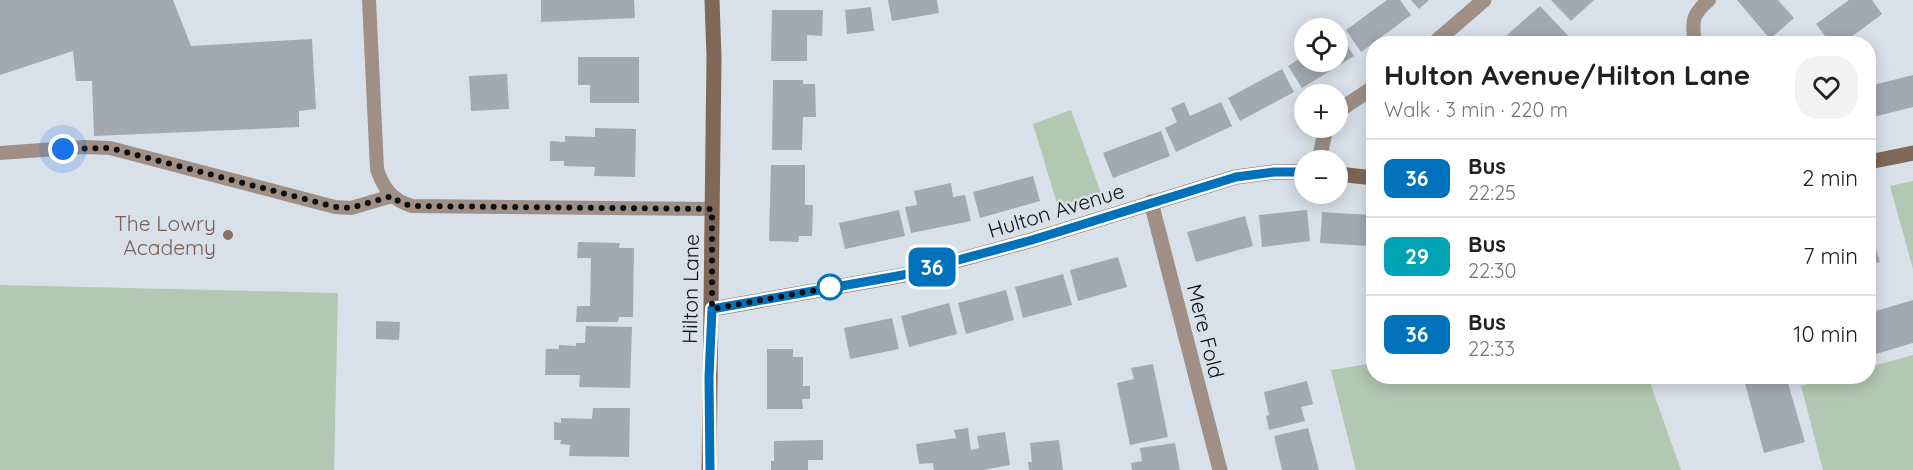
<!DOCTYPE html>
<html lang="en">
<head>
<meta charset="utf-8">
<style>
	:root { --surface:#fff; --page:#f2f2f2; --text:#202124; --muted:#757577; --line:#e0e0e0 }
	body { margin:0; font-family:Quicksand,sans-serif; background:var(--page); color:var(--text); height:100vh; display:flex; flex-direction:column; font-size:22px; white-space:nowrap }
	* { box-sizing:border-box; margin:0 }
	p { font-size:20px; color:var(--muted) }
	.icon { flex:none; width:33px; height:33px; fill:none; stroke:currentColor; stroke-width:2; stroke-linecap:round; stroke-linejoin:round }
	.map { position:relative; flex:1; overflow:hidden }
	.sheet { position:absolute; left:1366px; top:36px; width:510px; height:348px; display:flex; flex-direction:column; background:var(--surface); border-radius:24px; box-shadow:0 3px 15px #0003 }
	.sheet>* { flex:none }
	.badge { padding:0 12px; border-radius:9px; font-size:21px; line-height:39px }
	.buttons { position:absolute; left:1294px; top:18px; display:grid; gap:12px }
	.buttons a { display:grid; place-items:center; width:54px; height:54px; border-radius:50%; background:var(--surface); box-shadow:0 3px 15px #0003; font-size:30px }
	.you { position:absolute; width:30px; height:30px; margin:-15px; border:4px solid #fff; border-radius:50%; background:#1a73e8; box-shadow:0 0 0 9px #1a73e833 }
	.map>.badge { position:absolute; translate:-50% -50%; box-shadow:0 0 0 3px #fff }
	.round { display:grid; place-items:center; flex:none; width:63px; height:63px; border-radius:24px; background:var(--page) }
	.overview { display:flex; align-items:center; justify-content:space-between; height:102px; padding:0 18px }
	h1 { font-size:28px; font-weight:800; line-height:45px }
	ul { padding:0; list-style:none }
	li { display:flex; align-items:center; gap:18px; height:78px; padding:0 18px; border-top:2px solid var(--line) }
	li div { flex:1 }
	li b { display:block; font-size:22px }
	li em { font-style:normal }
	li .badge { min-width:66px; font-weight:700; text-align:center }
	.map>svg:first-child { display:block }
</style>
</head>
<body>
<div class="map">
<svg width="1913" height="470" viewBox="0 0 1913 470">
	<rect width="100%" height="100%" fill="#d8e0e9"/>
	<!-- green -->
	<path fill="#b2c8b2" d="M1071,110l30,83 -43,14 -25,-83z
		M1913,181v88l-23,-83z
		M0,285l338,8 -4,177h-334z
		M1913,355v115h-90l-22,-84 33,-9 35,-1v-9z
		M1374,363v13l274,1 33,93h-325l-25,-100z"/>
	<!-- building -->
	<path fill="#a2a9b2" d="M0,0h173l18,46 121,-7 4,70 -17,2v16l-205,9 -2,-55h-16l-3,-30 -73,24z
		M541,0h93l1,18 -94,4z
		M888,0h49l2,13 -47,8z
		M1387,0h13l11,15 -50,37 -15,-22z
		M1411,0h18l-10,9z
		M1551,0h43l-23,21z
		M1737,0h41l16,18 -24,21z
		M1849,0h23l10,14 -40,30h-11l-15,-20z
		M1540,6l34,36 -2,2h-58l-8,-8z
		M871,7l3,24 -27,3 -2,-24z
		M772,10h51l-1,26 -15,-1v26h-36z
		M1340,34l14,22 -52,32 -14,-22 17,-11v7h33v-27z
		M578,57h61v46h-49v-18h-12z
		M1282,69l12,23 -54,29 -12,-23z
		M507,74l2,35 -38,2 -2,-35z
		M1913,75v32l-44,11v-32z
		M773,80h30v4h12l1,33h-13l-1,33h-30z
		M1184,102l6,14 31,-14 11,24 -56,26 -11,-24 12,-6 -6,-14z
		M595,128l41,1 -1,48 -41,-1 1,-9 -31,-1v-5h-14v-20l15,1v-6l30,1z
		M1161,131l9,25 -57,22 -10,-25z
		M771,165h34v40h8l-1,31h-13l-1,6 -29,-1z
		M1033,176l7,25 -60,17 -7,-26z
		M951,183l2,14 12,-2 6,26 -60,12 -6,-26 12,-2 -3,-14z
		M899,210l6,26 -60,13 -6,-26z
		M1307,210l3,31 -48,6 -3,-32z
		M1322,212l48,3 -2,31 -48,-3z
		M1245,216l8,30 -57,16 -9,-30z
		M1869,226l11,36 -11,3z
		M578,242l42,1 -1,5h15l-1,69h-14l-1,5h-42l1,-16h13l1,-48h-14z
		M1118,257l9,30 -49,14 -8,-31z
		M1063,274l9,31 -49,13 -8,-31z
		M1006,290l8,30 -48,14 -8,-31z
		M1913,300v43l-44,13v-43z
		M949,303l8,31 -48,13 -8,-31z
		M892,318l7,31 -49,10 -6,-31z
		M376,321l24,1 -1,18 -23,-1z
		M586,326l46,1 -2,61 -51,-1 1,-12h-35l1,-26h13v-4l17,1v-3h9z
		M767,349h26v8h10v29h7v13h-8l1,10h-36z
		M1153,364l15,73 -38,8 -13,-62 17,-4 -3,-11z
		M1743,376h43l19,66 -41,11z
		M1307,381l6,23 -12,3 4,14 -36,9 -3,-14 3,-1 -5,-23z
		M593,408h37l-1,49 -60,-1 1,-11 -10,-1 1,-4h-7v-18l7,1v-5l31,1z
		M968,428l3,22 8,-2 -2,-12 28,-4 5,33 -27,5h-49l-1,-7 -14,1 -3,-20 40,-6 -2,-8z
		M1308,428l11,42h-37l-8,-34z
		M823,440v20h-15v10h-37v-9h3v-20z
		M1059,440l4,30h-34l-1,-8h4l-2,-19z
		M1175,443l5,27h-48l-1,-7 11,-2 -2,-13z"/>
	<g fill="none" stroke-linecap="round" stroke-linejoin="round">
		<!-- lane -->
		<path stroke="#a08f84" stroke-width="14" d="M369,0l8,169c6,19 15,31 35,37l300,3
			M1695,44c-3,-22 -4,-29 14,-44
			M0,153l84,-6 26,1 225,59 16,1 41,-12"/>
		<!-- street -->
		<path stroke="#a08f84" stroke-width="15" d="M1433,44l51,-44
			M1338,111l36,-24
			M1319,160l7,-32
			M1151,202l69,268"/>
		<!-- secondary -->
		<path stroke="#806858" stroke-width="15" d="M1869,162l44,-9
			M1338,174l36,4
			M712,309l192,-34 128,-35 204,-63 38,-5h31
			M709,470l5,-413 -2,-57"/>
	</g>
	<g fill="none" stroke-linecap="round" stroke-linejoin="round">
		<!-- line casing -->
		<g stroke="#fff" stroke-width="14">
			<path id="line" d="M710,470l-1,-93 3,-68 191,-34 129,-35 204,-63 38,-5h31"/>
		</g>
		<!-- line -->
		<use href="#line" stroke="#0072bc" stroke-width="9"/>
		<!-- walk -->
		<path stroke="#0d1013" stroke-width="6" stroke-dasharray="0 10.8" d="M63,149l47,-1 225,59 16,1 41,-12 9,7 11,3 300,3v100l127,-23 -9,1"/>
	</g>
	<!-- markers -->
	<circle fill="#8d6e63" stroke="#d8e0e9" stroke-width="2" cx="228" cy="235" r="6"/>
	<circle fill="#fff" stroke="#0072bc" stroke-width="3" cx="830" cy="287" r="12"/>
	<g text-anchor="middle" dominant-baseline="central" stroke-width="5" stroke-linejoin="round" paint-order="stroke">
		<!-- street labels -->
		<g font-size="21" fill="#0d1013" stroke="#d8e0e9">
			<text transform="translate(1056 210) rotate(-17)">Hulton Avenue</text>
			<text transform="translate(690 289) rotate(-89)">Hilton Lane</text>
			<text transform="translate(1206 331) rotate(76)">Mere Fold</text>
		</g>
		<!-- education labels -->
		<g font-size="21" fill="#785e54" stroke="#d8e0e9" text-anchor="end">
			<text x="216" y="223">The Lowry<tspan x="216" dy="24">Academy</tspan></text>
		</g>
	</g>
</svg>
<div class="buttons">
<a><svg class="icon" aria-label="locate" viewBox="0 0 24 24"><circle cx="12" cy="12" r="6"/><path d="M12 2v4M12 18v4M2 12h4M18 12h4"/></svg></a>
<a>+</a>
<a>−</a>
</div>
<div class="you" style="left:63px;top:149px"></div>
<b class="badge" style="left:932px;top:267px;background:#0072bc;color:#fff">36</b>
<section class="sheet">
<div class="overview"><div><h1>Hulton Avenue/Hilton Lane</h1><p>Walk · 3 min · 220 m</p></div><a class="round"><svg class="icon" aria-label="heart" viewBox="0 0 24 24"><path d="M12 20l-8-8c-3-5 5-10 8-4 3-6 11-1 8 4z"/></svg></a></div>
<ul>
<li><span class="badge" style="background:#0072bc;color:#fff">36</span><div><b>Bus</b><p>22:25</p></div><em>2 min</em></li>
<li><span class="badge" style="background:#00a3b4;color:#fff">29</span><div><b>Bus</b><p>22:30</p></div><em>7 min</em></li>
<li><span class="badge" style="background:#0072bc;color:#fff">36</span><div><b>Bus</b><p>22:33</p></div><em>10 min</em></li>
</ul>
</section>
</div>
</body>
</html>
